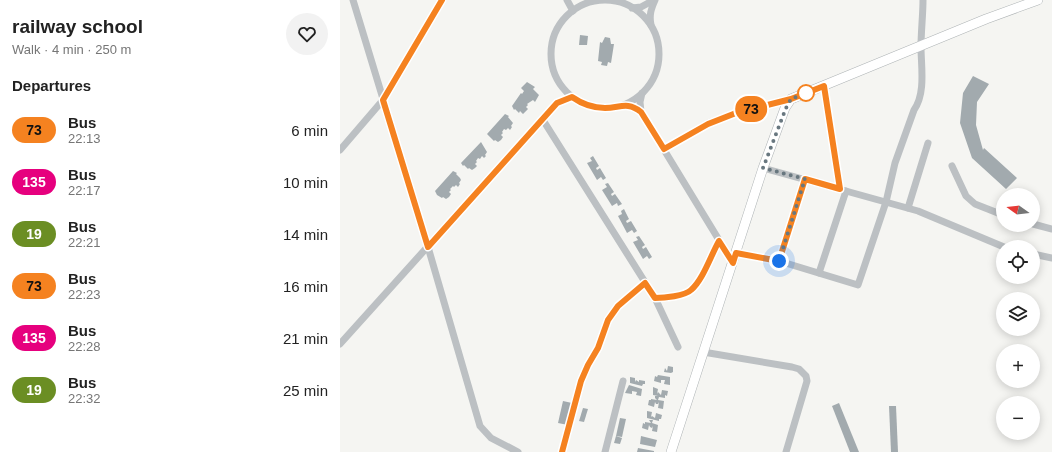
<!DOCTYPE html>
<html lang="en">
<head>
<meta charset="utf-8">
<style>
	:root { --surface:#fff; --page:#f2f2f2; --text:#222; --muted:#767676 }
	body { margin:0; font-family:Arial,sans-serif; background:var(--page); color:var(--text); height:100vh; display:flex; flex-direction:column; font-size:15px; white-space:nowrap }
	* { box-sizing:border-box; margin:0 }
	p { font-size:13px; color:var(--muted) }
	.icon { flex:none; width:22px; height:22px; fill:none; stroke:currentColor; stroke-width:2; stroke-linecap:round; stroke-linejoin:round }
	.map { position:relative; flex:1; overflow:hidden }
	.drawer { display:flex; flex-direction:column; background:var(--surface); width:340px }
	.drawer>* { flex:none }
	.badge { padding:0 8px; border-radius:13px; font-size:14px; line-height:26px }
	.needle { width:26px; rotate:284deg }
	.buttons { position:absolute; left:656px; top:188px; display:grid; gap:8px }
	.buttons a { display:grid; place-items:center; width:44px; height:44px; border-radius:50%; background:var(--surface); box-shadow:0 2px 10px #0003; font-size:20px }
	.you { position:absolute; width:20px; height:20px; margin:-10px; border:3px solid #fff; border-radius:50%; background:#1a73e8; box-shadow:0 0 0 6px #1a73e833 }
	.map>.badge { position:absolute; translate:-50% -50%; box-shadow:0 0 0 2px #fff }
	h2 { padding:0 12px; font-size:15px; line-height:36px }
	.round { display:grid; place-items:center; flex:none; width:42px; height:42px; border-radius:21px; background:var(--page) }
	.headline { display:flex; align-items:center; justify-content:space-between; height:68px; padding:0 12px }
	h1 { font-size:19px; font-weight:700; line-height:30px }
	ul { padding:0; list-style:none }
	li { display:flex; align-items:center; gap:12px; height:52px; padding:0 12px }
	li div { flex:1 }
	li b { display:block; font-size:15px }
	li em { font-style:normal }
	li .badge { min-width:44px; font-weight:700; text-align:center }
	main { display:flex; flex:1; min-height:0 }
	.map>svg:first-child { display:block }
</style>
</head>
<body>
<main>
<section class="drawer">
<div class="headline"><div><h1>railway school</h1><p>Walk · 4 min · 250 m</p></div><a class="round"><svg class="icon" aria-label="heart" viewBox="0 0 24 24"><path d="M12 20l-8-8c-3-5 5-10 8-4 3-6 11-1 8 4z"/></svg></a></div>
<h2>Departures</h2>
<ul>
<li><span class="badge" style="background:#f58220;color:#111">73</span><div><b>Bus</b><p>22:13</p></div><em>6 min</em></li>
<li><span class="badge" style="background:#e6007e;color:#fff">135</span><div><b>Bus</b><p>22:17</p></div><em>10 min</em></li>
<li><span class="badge" style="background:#6b8e23;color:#fff">19</span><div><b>Bus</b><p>22:21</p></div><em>14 min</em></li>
<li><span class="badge" style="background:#f58220;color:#111">73</span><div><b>Bus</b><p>22:23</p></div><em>16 min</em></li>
<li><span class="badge" style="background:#e6007e;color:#fff">135</span><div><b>Bus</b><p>22:28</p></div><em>21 min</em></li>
<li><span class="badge" style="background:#6b8e23;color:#fff">19</span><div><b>Bus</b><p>22:32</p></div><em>25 min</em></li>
</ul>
</section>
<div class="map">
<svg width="712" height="452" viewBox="0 0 712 452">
	<rect width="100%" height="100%" fill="#f5f5f2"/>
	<g fill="#a2aaae">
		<path d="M240,35L248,36L247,45H239Z"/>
		<path d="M265,37L270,38L271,44H274L271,63L268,62L267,66L261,65L262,62L258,61L260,42L262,43Z"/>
		<path d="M633,76L649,84L637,102L636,125L643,150L644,148L677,178L666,189L632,158L620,123L623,93Z"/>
		<path d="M187,82L195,87L193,89L199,95L195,102L193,100L187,104L188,105L186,107L188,109L183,114L180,111L179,113L175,109L174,110L172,106L181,93L182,94L184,91L181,88Z"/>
		<path d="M165,114L169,116L168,117L173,123L171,126L172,127L170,130L168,128L166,130L164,129L162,132L163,133L161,135L163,137L161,140L158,142L155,140L154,141L147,134Z"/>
		<path d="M141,142L147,152L145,155L146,156L144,158L142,156L140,159L138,158L136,161L137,162L135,164L137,166L135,168L132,170L129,168L128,169L124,165L123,166L121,163Z"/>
		<path d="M253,156L259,166L256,168L257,170L260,168L266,178L263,180L261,177L257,180L247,163L252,161L250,158Z"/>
		<path d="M113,171L117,173L116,174L120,178L121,180L119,183L120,184L118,187L116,185L114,187L113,186L110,189L111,190L109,192L111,194L109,197L106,199L103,197L102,198L97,195L95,191Z"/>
		<path d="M268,183L274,192L271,194L272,196L275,194L282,204L278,206L277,203L272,206L262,190L267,187L265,184Z"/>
		<path d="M284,209L289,219L286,221L287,223L291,221L297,231L294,233L292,230L287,233L278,216L282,214L281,211Z"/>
		<path d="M299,236L305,245L302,247L303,249L306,247L312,257L309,259L307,256L303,259L293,242L298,240L296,237Z"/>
		<path d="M328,366L333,367V372L331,373L324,372L325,368L327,371Z"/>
		<path d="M318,375L330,377V385L324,384L325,380H321V383L314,381L315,376L317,377Z"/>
		<path d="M290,377L295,378V382L296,380L299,382V380L305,381V384H303L302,386L290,383Z"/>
		<path d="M289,385L302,389L301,396L296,395L297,392L292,391V394L285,393Z"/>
		<path d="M313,387L318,389L317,394L318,392L321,395L322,390L328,391L327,396L325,395V398L319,397L318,400L324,401L323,409L318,408L319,402L318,404H316L315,402L314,407L308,405L309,400H311V399L317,400L315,398V396H318L313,395Z"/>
		<path d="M223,401L232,403L228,425L218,423Z"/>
		<path d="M499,403L519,452H510L492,406Z"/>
		<path d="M549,406H556L558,452H551Z"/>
		<path d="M243,408L248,409L244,422L239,421Z"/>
		<path d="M307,411L312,412L311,417L312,416L315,418L316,413L322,415L321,419H319V421L307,418Z"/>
		<path d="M280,418L286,419L282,437L276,436Z"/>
		<path d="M309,420H313L312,423L318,425L317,432L312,431L313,426L312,428L310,427L309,425L308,430L302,428L303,423L305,424V422L311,423Z"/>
		<path d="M276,436L282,438L280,444L274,443Z"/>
		<path d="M301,436L317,440L315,447L300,444Z"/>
		<path d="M298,448L314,451V452H297Z"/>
	</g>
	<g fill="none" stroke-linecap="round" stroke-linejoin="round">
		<defs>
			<path id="major" d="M331,452L423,168L445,108L451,99L646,19L698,0"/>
		</defs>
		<use href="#major" stroke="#aeb3b5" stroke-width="10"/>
		<g stroke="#bcc0c3" stroke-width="7">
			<path d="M13,0L88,247L140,426L151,438L178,452"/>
			<path d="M227,0L233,11"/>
			<circle cx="265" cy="54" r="54"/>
			<path d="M292,8L301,7L314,0"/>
			<path d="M311,25C309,15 311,9 315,0"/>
			<path d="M484,86L500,189"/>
			<path d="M302,93L300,102L301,112L393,263"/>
			<path d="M203,120L315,298L338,347"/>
			<path d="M324,149L368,123L396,113L451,99"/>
			<path d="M0,150L43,100L102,0"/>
			<path d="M612,166L626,196L635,204L663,215"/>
			<path d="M423,168L578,211L664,247"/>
			<path d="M568,208L588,143"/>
			<path d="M693,224L712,229"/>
			<path d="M396,253L439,261L518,285L546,202L555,163L574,110C586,93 581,66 581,47C581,31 583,15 583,0"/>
			<path d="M693,254L712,258"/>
			<path d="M439,261L465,179"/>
			<path d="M479,273L506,191"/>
			<path d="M315,298C324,299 345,296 351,290C363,280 371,255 379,241"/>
			<path d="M0,344L217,103L232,97"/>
			<path d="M363,352L452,367L459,369L466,376L467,381L446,452"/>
			<path d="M222,452L241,381L248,365L258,348L268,320L278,306L305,283"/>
			<path d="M265,452L283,381"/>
		</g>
		<use href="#major" stroke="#fff" stroke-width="9"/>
	</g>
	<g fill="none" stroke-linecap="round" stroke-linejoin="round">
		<defs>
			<path id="line" d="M102,0L43,100L88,247L217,103L232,97C242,104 253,108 265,108C280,108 287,101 301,112L324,149L368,124L396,113L451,99L484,86L500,189L465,179L439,261L396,253L393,263L379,241C371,255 363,280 351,290C345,296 324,298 315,298L305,283L278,306L268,320L258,348L248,365L241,381L222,452"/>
		</defs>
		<use href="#line" stroke="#fff" stroke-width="9"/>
		<use href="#line" stroke="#f58220" stroke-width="6"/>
		<path stroke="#68777f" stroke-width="4" stroke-dasharray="0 7.2" d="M439,261L465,179L423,168L446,108L451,99L466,93"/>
	</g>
	<circle fill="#fff" stroke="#f58220" stroke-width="2" cx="466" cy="93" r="8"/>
</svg>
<div class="buttons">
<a><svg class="needle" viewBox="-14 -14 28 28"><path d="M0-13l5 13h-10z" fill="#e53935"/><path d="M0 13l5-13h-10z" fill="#767676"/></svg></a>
<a><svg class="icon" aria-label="locate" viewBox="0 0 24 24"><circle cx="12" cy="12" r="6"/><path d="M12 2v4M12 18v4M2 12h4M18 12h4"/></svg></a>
<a><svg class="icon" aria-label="layers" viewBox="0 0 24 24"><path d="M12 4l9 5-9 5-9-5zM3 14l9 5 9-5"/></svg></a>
<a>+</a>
<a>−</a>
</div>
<div class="you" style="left:439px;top:261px"></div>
<b class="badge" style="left:411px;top:109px;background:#f58220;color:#111">73</b>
</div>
</main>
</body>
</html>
